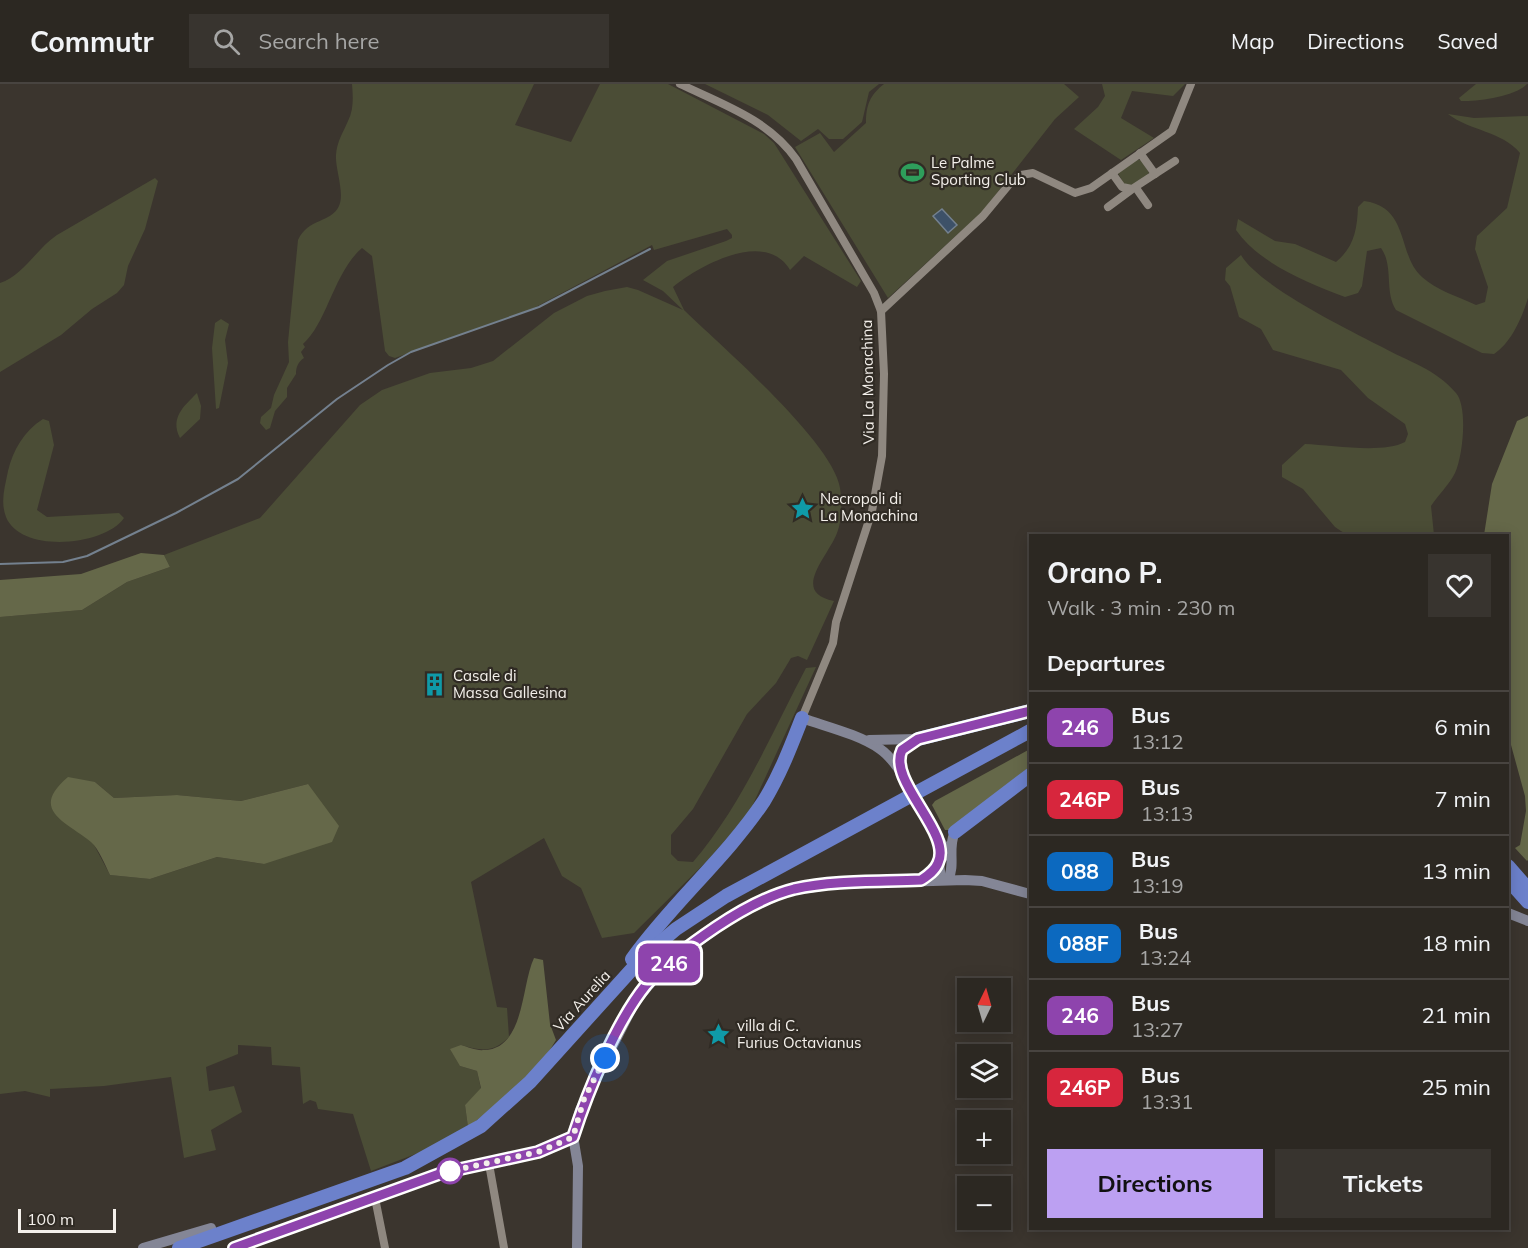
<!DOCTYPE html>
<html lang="en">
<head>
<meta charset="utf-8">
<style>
	:root { --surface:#2c2822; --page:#38342f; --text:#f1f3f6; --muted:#a6a6a5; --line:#484440; --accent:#bca0f2 }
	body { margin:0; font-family:Mulish,sans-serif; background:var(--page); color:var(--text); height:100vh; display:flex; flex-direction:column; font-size:22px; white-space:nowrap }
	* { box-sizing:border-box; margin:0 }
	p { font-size:20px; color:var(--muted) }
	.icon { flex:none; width:33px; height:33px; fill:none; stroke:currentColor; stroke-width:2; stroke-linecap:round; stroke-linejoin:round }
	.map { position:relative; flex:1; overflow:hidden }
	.details { position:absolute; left:1029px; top:450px; width:480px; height:696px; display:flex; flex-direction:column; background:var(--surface); border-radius:0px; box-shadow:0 3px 15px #0003,0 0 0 2px var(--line) }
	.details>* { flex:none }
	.badge { padding:0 12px; border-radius:9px; font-size:21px; line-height:39px }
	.needle { width:39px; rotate:5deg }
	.fabs { position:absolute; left:957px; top:894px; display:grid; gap:12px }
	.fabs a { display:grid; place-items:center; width:54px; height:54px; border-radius:0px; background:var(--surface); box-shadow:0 3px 15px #0003,0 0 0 2px var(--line); font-size:30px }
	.scale { position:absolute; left:18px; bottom:15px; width:98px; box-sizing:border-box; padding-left:6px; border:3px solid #f4f0eb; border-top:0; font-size:16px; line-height:21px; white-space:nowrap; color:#f4f0eb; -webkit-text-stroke:4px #302b24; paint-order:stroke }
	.you { position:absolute; width:30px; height:30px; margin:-15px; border:4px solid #fff; border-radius:50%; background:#1a73e8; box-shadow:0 0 0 9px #1a73e833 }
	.map>.badge { position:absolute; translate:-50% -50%; box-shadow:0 0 0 3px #fff }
	h2 { padding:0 18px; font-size:22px; line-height:54px }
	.round { display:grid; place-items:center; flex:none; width:63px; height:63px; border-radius:0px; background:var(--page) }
	.head { display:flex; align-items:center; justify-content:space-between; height:102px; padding:0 18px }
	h1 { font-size:28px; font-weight:700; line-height:45px }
	.action { display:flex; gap:12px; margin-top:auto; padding:12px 18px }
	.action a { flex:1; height:69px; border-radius:0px; background:var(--accent); color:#111; font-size:24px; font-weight:700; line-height:69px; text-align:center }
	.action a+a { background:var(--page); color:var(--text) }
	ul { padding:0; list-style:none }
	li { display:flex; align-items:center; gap:18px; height:72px; padding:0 18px; border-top:2px solid var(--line) }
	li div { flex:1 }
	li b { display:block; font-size:22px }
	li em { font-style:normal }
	li .badge { min-width:66px; font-weight:700; text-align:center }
	header { display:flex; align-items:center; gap:36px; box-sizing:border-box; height:84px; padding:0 30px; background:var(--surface); border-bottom:2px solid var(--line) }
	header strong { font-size:28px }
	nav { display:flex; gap:33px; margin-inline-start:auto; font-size:21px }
	.search { width:420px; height:54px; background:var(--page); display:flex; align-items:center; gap:15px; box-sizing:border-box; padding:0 21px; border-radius:0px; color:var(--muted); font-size:22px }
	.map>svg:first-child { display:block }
</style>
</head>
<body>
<header>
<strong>Commutr</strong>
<div class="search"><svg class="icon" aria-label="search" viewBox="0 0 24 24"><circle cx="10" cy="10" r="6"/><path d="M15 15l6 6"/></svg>Search here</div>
<nav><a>Map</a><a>Directions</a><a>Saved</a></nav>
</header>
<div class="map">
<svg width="1528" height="1164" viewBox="0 0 1528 1164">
	<rect width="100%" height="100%" fill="#3b352e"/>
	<g fill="#4b4d36" fill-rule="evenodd">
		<path d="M352,0H534L515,41L571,58L600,0H668L764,50L774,59L861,197L857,203L804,172L790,186C766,145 700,181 673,203L684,226C721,262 833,358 840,404C842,417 842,437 837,449C828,473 790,508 834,517L807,576L798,572L791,574L776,599L747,630L693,725L671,751V770L678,777L693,778C742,721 771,650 806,584L816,583L749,729L707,777L634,849L602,854L581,804L562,792L544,754L471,798L497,923L507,924L509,953C493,969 481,967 461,961L460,982L477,987L481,1005L465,1021L468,1043L426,1066L371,1087L353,1030L318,1025L316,1018L310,1016L303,1020L300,983L272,981L271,963L238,961V970L206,983L209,1007L234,1002L242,1028L211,1046L216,1066L184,1074L171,993L104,1002L50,1005V1013L25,1007L0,1010V533L82,526L127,498L170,483L164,471L260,434L360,321L382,306L430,289L471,284L493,277L554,229L587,212L605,207L627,203L638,206L683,226L663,207L643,196L667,177L726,157L732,154V151L727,145L654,166L652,161L532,225L395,274L389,272L385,267L372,172L362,164C334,188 327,239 303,260L305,263L301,268L304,274C298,278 296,283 296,290L287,304V313L275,327L270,344L266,346L260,339L261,333L271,324L274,311L289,278L288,258L298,156C308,134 331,139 339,122C345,109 335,85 336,71C337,57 343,49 348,37C354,25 353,12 352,0ZM95,698L114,714L177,711L241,717L308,700L264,780L217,773L150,795L110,791L93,759Z"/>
		<path d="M705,0H879L869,8L862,38L843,55H829L818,45L801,57L768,31Z"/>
		<path d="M884,0H1064L1079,13L1055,35L982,128L888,214L795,63L820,49L834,68L866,39C866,21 870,11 884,0Z"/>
		<path d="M1102,0H1185L1173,12L1132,7L1121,34L1154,54L1121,76L1074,45L1098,23L1105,12Z"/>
		<path d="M1476,0H1527C1516,12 1477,18 1461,17L1459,14Z"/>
		<path d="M1448,30L1474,34L1528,32V214C1522,234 1511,259 1494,270L1482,269L1396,226C1384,207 1394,182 1381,164L1367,167L1362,202L1358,209L1345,213C1306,198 1260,180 1236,146L1238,135L1275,157L1295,160L1336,178C1354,163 1357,146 1358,123L1364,117C1410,123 1397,171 1422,193C1436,206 1459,213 1476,221L1485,218L1488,203L1475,165L1477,152L1507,124L1520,69C1502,47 1470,47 1448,30Z"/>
		<path d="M1136,76H1142L1149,89L1135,102L1124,100L1118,89Z"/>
		<path d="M155,94L158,97L145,145L128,182L124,201L117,209L92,225L61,251L0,288V199C23,192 37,164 57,151Z"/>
		<path d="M1241,171C1259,202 1347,245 1382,263C1407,277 1436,285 1456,309C1468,323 1463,372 1455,389C1449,401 1438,411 1431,422L1434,451L1360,452L1344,449L1335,443L1303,405L1282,393V381L1305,360C1331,361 1383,370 1405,358L1408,350L1405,340L1368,314L1341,286L1273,266L1261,245L1239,233L1230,202L1225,196L1226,184Z"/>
		<path d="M221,235L229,240L225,256L228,279L219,324L216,325L212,264L215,239Z"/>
		<path d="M197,309L201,322L200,335L180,354C170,334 183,323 197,309Z"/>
		<path d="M43,335L49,337L54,361L37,426L47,433L119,429L124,434C105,462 21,470 6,433C0,417 5,403 8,387C13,366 24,347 43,335Z"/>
	</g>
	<g fill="#656849">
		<path d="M1528,332V776L1527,777L1515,764L1520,761L1526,727L1525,712L1508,650V452L1484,451L1492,400L1517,337Z"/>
		<path d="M141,469L164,471L170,483L127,498L82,526L0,533V496L81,490Z"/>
		<path d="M1030,665V686L949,746H945L932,721L935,717Z"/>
		<path d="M68,693L95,698L114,714L177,711L241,717L308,700L339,742L332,758L264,780L217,773L150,795L110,791C105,781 99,765 91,758C65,737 29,726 68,693Z"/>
		<path d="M534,874L543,876L550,940L556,956C535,992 502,1018 468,1043L465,1021L481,1004L477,987L460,982L450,965L461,961C468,963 477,967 484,966C525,965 521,901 534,874Z"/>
	</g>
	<path fill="#3d5168" stroke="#74818f" stroke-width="1.5" d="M942,125L957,141L948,149L933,132Z"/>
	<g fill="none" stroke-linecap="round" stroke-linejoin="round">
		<path stroke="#74818f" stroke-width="2" d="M0,480L63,478L87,472L176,429L238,395L337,315L388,281L411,268L539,223L650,165"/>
		<g stroke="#8f8880" stroke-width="8">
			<path d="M680,0C722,20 769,36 796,75L874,209L881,227L884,290L882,372L872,427L836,538L833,559L802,634"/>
			<path d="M1140,69L1155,90"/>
			<path d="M1112,89L1122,103L1132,105L1175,77"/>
			<path d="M1136,104L1148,121"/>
			<path d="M1108,123L1131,106"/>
			<path d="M881,227L983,132L1012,97L1021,91L1033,89L1075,109L1091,104L1172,47L1191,0"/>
			<path d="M489,1080L504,1164"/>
			<path d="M375,1114L385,1164"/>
		</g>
		<g stroke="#848696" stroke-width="10">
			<path d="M802,634C827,643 858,650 880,665C904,681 932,746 950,773"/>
			<path d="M869,656L918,655"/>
			<path d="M899,686L901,668L914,657"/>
			<path d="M937,757C941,771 937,782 942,796"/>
			<path d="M948,796C956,780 947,764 955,748"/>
			<path d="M1508,829L1528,837"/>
			<path d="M143,1164L211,1144"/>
			<path d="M234,1164L442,1089L538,1068L573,1052"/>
			<path d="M577,1164L578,1082L573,1052L580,1026L635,918L663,884L737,829L788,807L834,800L965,796L982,797L1030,810"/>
		</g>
		<g stroke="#6c81cb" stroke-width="14">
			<path d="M918,655L1030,627"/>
			<path d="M955,748L1030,691"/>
			<path d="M1508,782L1528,805"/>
			<path d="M1511,799L1528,818"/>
			<path d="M632,875C672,819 726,774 764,717C780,691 791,662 802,634"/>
			<path d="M179,1164L405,1084L481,1042L530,998L643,873L676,845L726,812L1030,647"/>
		</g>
	</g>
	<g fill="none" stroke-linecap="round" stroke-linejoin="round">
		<defs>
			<path id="line" d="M234,1164L442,1089L538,1068L573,1053C588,1007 616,938 646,901C666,878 691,860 716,843C740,827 766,812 794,805C835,796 879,798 921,796C927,792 935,787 938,779C953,749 887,697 902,666L918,655L1030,627"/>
		</defs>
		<use href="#line" stroke="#fff" stroke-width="14"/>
		<use href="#line" stroke="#8e44ad" stroke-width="9"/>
		<path stroke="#f4f0eb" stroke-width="6" stroke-dasharray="0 10.8" d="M450,1087L442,1089L538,1068L573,1053L584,1015L605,974"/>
	</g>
	<defs>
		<symbol id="stadium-bare" viewBox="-9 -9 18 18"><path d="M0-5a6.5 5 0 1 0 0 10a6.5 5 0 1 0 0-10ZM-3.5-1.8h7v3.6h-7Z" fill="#2e9e5b" stroke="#302b24" stroke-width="2.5" paint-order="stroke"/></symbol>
		<symbol id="sight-bare" viewBox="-9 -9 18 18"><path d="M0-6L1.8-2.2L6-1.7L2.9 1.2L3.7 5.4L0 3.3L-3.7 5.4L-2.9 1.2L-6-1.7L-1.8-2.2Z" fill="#0f9aa8" stroke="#302b24" stroke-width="2.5" paint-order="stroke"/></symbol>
		<symbol id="building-bare" viewBox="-9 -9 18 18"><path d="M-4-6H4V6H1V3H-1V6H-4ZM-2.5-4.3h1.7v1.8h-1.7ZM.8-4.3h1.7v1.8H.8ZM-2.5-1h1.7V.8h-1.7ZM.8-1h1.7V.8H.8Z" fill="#0f9aa8" stroke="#302b24" stroke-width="2.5" paint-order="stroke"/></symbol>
	</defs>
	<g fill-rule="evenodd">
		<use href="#stadium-bare" x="896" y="72" width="33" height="33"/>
		<use href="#sight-bare" x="786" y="408" width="33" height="33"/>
		<use href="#building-bare" x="418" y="584" width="33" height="33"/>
		<use href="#sight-bare" x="702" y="934" width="33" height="33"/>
	</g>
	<circle fill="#fff" stroke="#8e44ad" stroke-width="3" cx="450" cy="1087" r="12"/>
	<g text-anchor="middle" stroke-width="4.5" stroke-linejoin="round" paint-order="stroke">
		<g font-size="15" fill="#f4f0eb" stroke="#302b24" text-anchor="start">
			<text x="931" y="84">Le Palme<tspan x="931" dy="17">Sporting Club</tspan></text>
			<text x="820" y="420">Necropoli di<tspan x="820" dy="17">La Monachina</tspan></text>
			<text x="453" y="597">Casale di<tspan x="453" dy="17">Massa Gallesina</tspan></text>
			<text x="737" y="947">villa di C.<tspan x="737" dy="17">Furius Octavianus</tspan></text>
		</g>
		<g font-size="15" fill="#f4f0eb" stroke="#302b24">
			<text transform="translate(868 298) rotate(-91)" y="5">Via La Monachina</text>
			<text transform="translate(582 917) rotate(-48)" y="5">Via Aurelia</text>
		</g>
	</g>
</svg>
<div class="fabs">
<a><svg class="needle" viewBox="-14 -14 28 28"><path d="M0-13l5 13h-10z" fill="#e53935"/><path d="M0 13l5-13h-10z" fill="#a6a6a5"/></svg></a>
<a><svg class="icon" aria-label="layers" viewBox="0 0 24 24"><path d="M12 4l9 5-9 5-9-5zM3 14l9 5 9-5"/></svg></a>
<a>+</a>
<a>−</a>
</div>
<div class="scale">100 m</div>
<div class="you" style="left:605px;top:974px"></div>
<b class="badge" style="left:669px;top:879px;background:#8e44ad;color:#fff">246</b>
<section class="details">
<div class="head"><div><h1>Orano P.</h1><p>Walk · 3 min · 230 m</p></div><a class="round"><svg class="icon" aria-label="heart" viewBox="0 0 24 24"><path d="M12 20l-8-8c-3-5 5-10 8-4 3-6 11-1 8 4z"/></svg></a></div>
<h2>Departures</h2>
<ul>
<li><span class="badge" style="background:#8e44ad;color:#fff">246</span><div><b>Bus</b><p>13:12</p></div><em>6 min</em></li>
<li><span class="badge" style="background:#d7263d;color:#fff">246P</span><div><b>Bus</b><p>13:13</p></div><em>7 min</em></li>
<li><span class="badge" style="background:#0c69bf;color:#fff">088</span><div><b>Bus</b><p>13:19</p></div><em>13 min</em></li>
<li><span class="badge" style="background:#0c69bf;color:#fff">088F</span><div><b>Bus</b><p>13:24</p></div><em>18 min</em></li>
<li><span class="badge" style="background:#8e44ad;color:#fff">246</span><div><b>Bus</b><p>13:27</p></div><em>21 min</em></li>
<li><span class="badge" style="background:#d7263d;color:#fff">246P</span><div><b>Bus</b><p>13:31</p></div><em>25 min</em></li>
</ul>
<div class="action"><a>Directions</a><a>Tickets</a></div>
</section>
</div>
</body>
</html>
